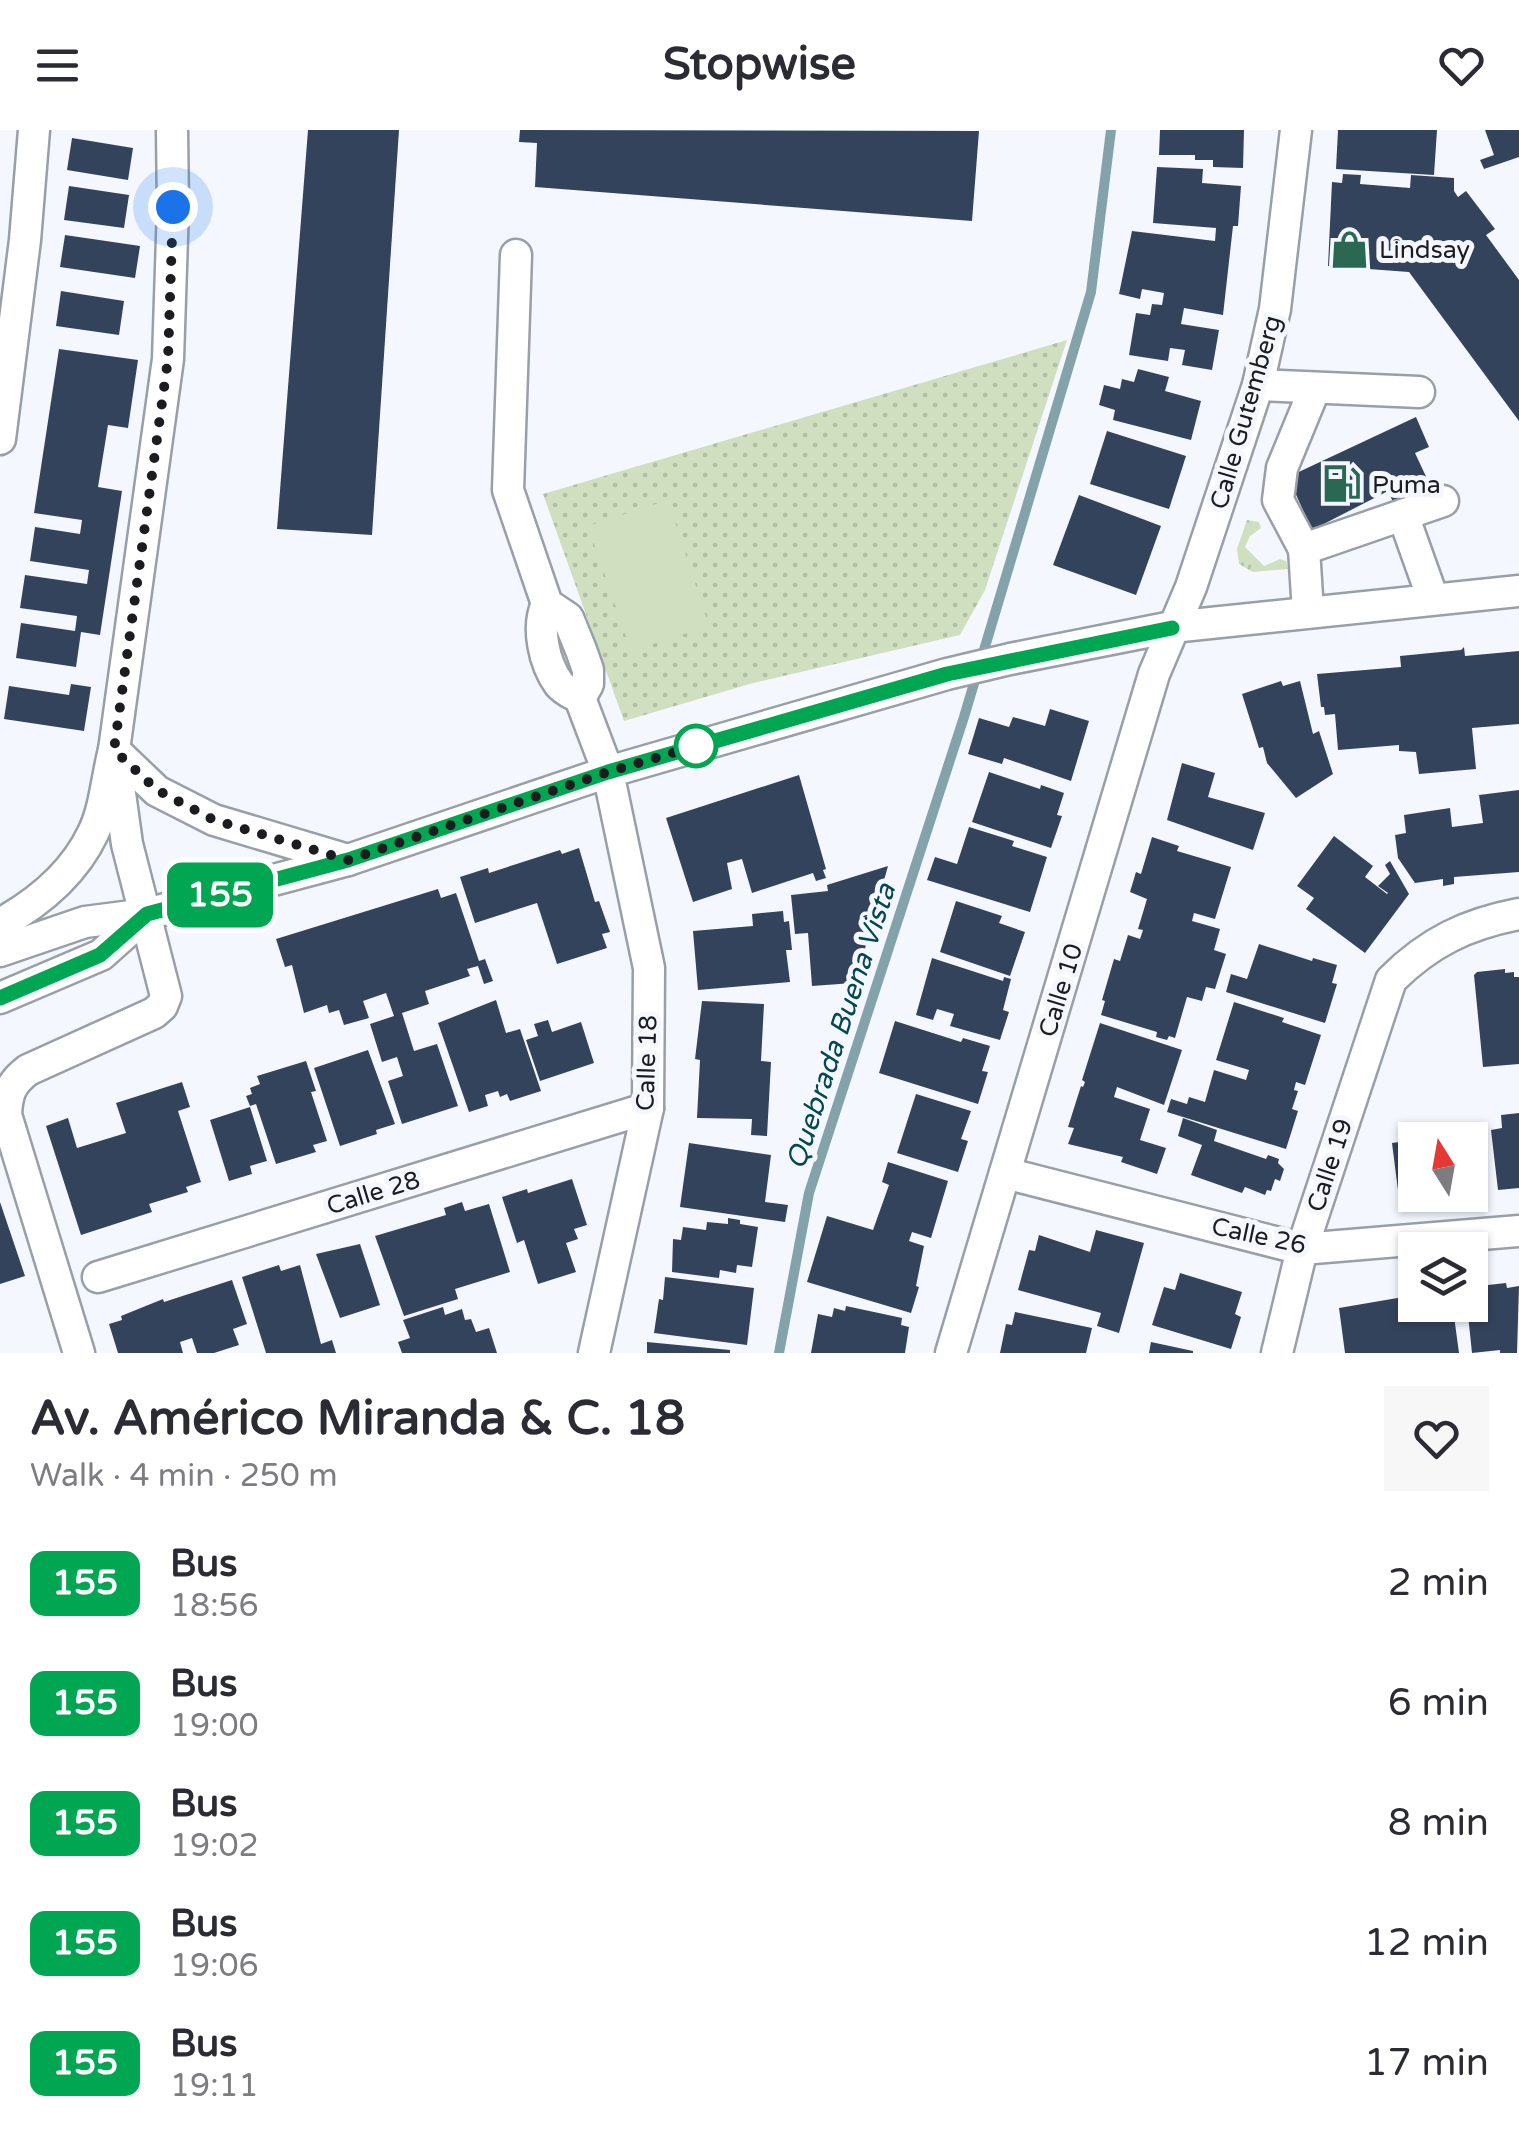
<!DOCTYPE html>
<html lang="en">
<head>
<meta charset="utf-8">
<style>
	:root { --surface:#fff; --page:#f7f7f7; --text:#2b2b33; --muted:#7c7c81 }
	body { margin:0; font-family:"Varela Round",sans-serif; background:var(--page); color:var(--text); height:100vh; display:flex; flex-direction:column; font-size:38px; white-space:nowrap }
	* { box-sizing:border-box; margin:0 }
	p { font-size:32px; color:var(--muted) }
	.icon { flex:none; width:55px; height:55px; fill:none; stroke:currentColor; stroke-width:2; stroke-linecap:round; stroke-linejoin:round }
	.map { position:relative; height:1223px; overflow:hidden }
	.sheet { display:flex; flex-direction:column; background:var(--surface); flex:1 }
	.sheet>* { flex:none }
	.badge { padding:0 20px; border-radius:15px; font-size:35px; line-height:65px }
	.needle { width:65px; rotate:349deg }
	.tools { position:absolute; left:1398px; top:992px; display:grid; gap:20px }
	.tools a { display:grid; place-items:center; width:90px; height:90px; border-radius:0px; background:var(--surface); box-shadow:0 2px 8px #0004; font-size:50px }
	.you { position:absolute; width:50px; height:50px; margin:-25px; border:8px solid #fff; border-radius:50%; background:#1a73e8; box-shadow:0 0 0 15px #1a73e833 }
	.map>.badge { position:absolute; translate:-50% -50%; box-shadow:0 0 0 5px #fff }
	.round { display:grid; place-items:center; flex:none; width:105px; height:105px; border-radius:0px; background:var(--page) }
	.head { display:flex; align-items:center; justify-content:space-between; height:170px; padding:0 30px }
	h1 { font-size:48px; font-weight:700; line-height:75px }
	ul { padding:0; list-style:none }
	li { display:flex; align-items:center; gap:30px; height:120px; padding:0 30px }
	li div { flex:1 }
	li b { display:block; font-size:38px }
	li em { font-style:normal }
	li .badge { min-width:110px; font-weight:700; text-align:center }
	header { display:flex; justify-content:space-between; align-items:center; height:130px; padding:0 30px; background:var(--surface); font-size:45px; font-weight:700 }
	.map>svg:first-child { display:block }
</style>
</head>
<body>
<header><svg class="icon" aria-label="menu" viewBox="0 0 24 24"><path d="M4 6h16M4 12h16M4 18h16"/></svg>Stopwise<svg class="icon" aria-label="heart" viewBox="0 0 24 24"><path d="M12 20l-8-8c-3-5 5-10 8-4 3-6 11-1 8 4z"/></svg></header>
<div class="map">
<svg width="1519" height="1223" viewBox="0 0 1519 1223">
	<defs>
		<pattern id="grass-tufts" width="24" height="20" patternUnits="userSpaceOnUse" patternTransform="scale(2.5)"><rect width="24" height="20" fill="#cfdfc0"/><path d="M3 7l-1-3M5 7V3M7 7l1-3M15 17l-1-3M17 17v-4M19 17l1-3" fill="none" stroke="#b1bfa5"/></pattern>
		<pattern id="park-dots" width="8" height="8" patternUnits="userSpaceOnUse" patternTransform="scale(2.5)"><rect width="8" height="8" fill="#cfdfc0"/><path d="M2 2h.1M6 6h.1" fill="none" stroke="#b1bfa5" stroke-width="1.8" stroke-linecap="round"/></pattern>
	</defs>
	<rect width="100%" height="100%" fill="#f4f8fe"/>
	<path fill="url(#grass-tufts)" d="M1247,390L1259,392L1261,398L1250,406L1245,417L1264,436L1280,429L1286,431L1288,439L1253,442L1239,434L1237,419Z"/>
	<path fill="url(#park-dots)" d="M1067,210L985,460L960,505L753,553L624,591L543,364Z"/>
	<path fill="#cfdfc0" d="M668,370L709,496L631,521L588,396Z"/>
	<g fill="none" stroke-linecap="round" stroke-linejoin="round">
		<path stroke="#83a2aa" stroke-width="10" d="M779,1223L809,1063L964,587L1091,162L1111,0"/>
	</g>
	<g fill="#34435c">
		<path d="M308,0H399L372,405L277,399Z"/>
		<path d="M520,0L979,1L972,91L535,57L537,13L519,12Z"/>
		<path d="M1160,0H1244L1243,38L1213,37V30H1195V25H1159Z"/>
		<path d="M1338,0H1437L1434,45L1336,39Z"/>
		<path d="M1485,0H1519V27L1484,39L1480,30L1494,25Z"/>
		<path d="M72,8L133,18L128,50L67,40Z"/>
		<path d="M1157,37L1203,39L1202,53L1241,56L1238,96H1233L1223,185L1184,178L1181,194L1219,200L1212,240L1182,235L1185,220L1170,218L1168,231L1129,225L1136,183L1150,185L1152,174L1162,175L1164,163L1142,159L1140,169L1119,164L1132,101L1215,111L1216,98L1153,93Z"/>
		<path d="M1343,44L1361,45L1360,54L1410,58L1411,45L1454,48V61L1458,67L1466,61L1495,99L1486,105L1519,150V291L1409,142L1328,136L1332,52L1342,53Z"/>
		<path d="M69,56L129,65L124,98L64,90Z"/>
		<path d="M65,105L140,116L135,148L60,137Z"/>
		<path d="M61,161L124,171L119,205L56,196Z"/>
		<path d="M59,219L138,230L128,298L108,295L98,357L122,361L100,505L81,502L76,537L16,528L21,493L75,501L77,486L20,478L25,445L87,454L89,440L30,431L35,397L80,404L82,390L34,383Z"/>
		<path d="M1138,239L1169,247L1165,261L1201,271L1191,310L1113,290L1115,280L1099,275L1104,255L1120,259L1122,249L1134,252Z"/>
		<path d="M1416,287L1429,317L1415,323L1430,355L1393,372L1388,361L1312,400L1288,347Z"/>
		<path d="M1107,301L1186,326L1169,379L1090,354Z"/>
		<path d="M1079,365L1161,396L1136,465L1053,435Z"/>
		<path d="M1464,517L1465,526L1519,521V594L1472,598L1476,639L1419,644L1416,622L1399,621V615L1338,620L1335,584L1325,585L1324,577H1321L1317,544L1401,537L1400,526L1461,520Z"/>
		<path d="M1281,551L1283,556L1300,551L1313,604L1319,601L1333,644L1296,668L1267,633L1263,617L1259,618L1242,564Z"/>
		<path d="M71,554L91,557L84,601L4,589L9,556L69,565Z"/>
		<path d="M1050,579L1089,591L1071,651L1004,628L1002,634L968,624L979,588L1009,597L1013,587L1045,596Z"/>
		<path d="M1182,633L1215,643L1208,667L1265,683L1253,720L1167,690Z"/>
		<path d="M989,642L1040,659L1041,655L1064,663L1057,685L1062,686L1051,718L972,692Z"/>
		<path d="M799,645L826,739L823,740L826,748L816,751L813,743L752,763L742,729L727,733L732,759L693,772L666,688Z"/>
		<path d="M1519,660V742L1454,747V754L1443,756V749L1415,753L1398,728L1395,705L1406,703L1404,685L1450,678L1452,697L1483,693L1479,665Z"/>
		<path d="M969,697L1014,711L1012,716L1047,727L1030,782L927,750L935,727L957,734Z"/>
		<path d="M1334,706L1373,736L1365,747L1387,764L1388,763L1378,756L1390,744L1385,735L1390,731L1409,764L1365,823L1306,779L1314,768L1297,756Z"/>
		<path d="M1152,707L1179,716L1177,721L1231,737L1215,789L1194,783L1192,791L1220,799L1214,820L1226,824L1215,859L1206,857L1202,871L1187,867L1175,908L1169,906L1167,910L1156,907L1157,902L1101,885L1105,871L1102,870L1114,829L1120,831L1128,805L1140,809L1143,800L1138,799L1147,769L1130,762L1136,742L1141,744Z"/>
		<path d="M579,718L595,772L599,771L610,802L602,804L607,818L557,834L537,773L475,793L460,747L488,738L489,743L560,720L562,724Z"/>
		<path d="M888,736L861,833L853,835V853L812,856L808,803L795,804L791,765L828,761L827,755Z"/>
		<path d="M438,759L441,768L456,763L479,831L485,829L493,851L484,854L478,836L467,839L470,846L425,861L429,874L402,883L414,921L437,914L458,976L402,994L388,951L403,946L397,927L382,932L370,894L394,886L386,863L363,871L369,888L344,895L339,880L329,883L327,875L304,883L292,835L285,837L276,809Z"/>
		<path d="M956,771L1002,786L999,793L1025,802L1010,846L940,822Z"/>
		<path d="M783,781L784,792L789,791L792,820H786L790,852L698,860L693,801L753,796L752,784Z"/>
		<path d="M1259,814L1312,831L1313,828L1337,835L1332,853L1337,854L1325,893L1226,862L1231,844L1247,849Z"/>
		<path d="M932,828L1003,851L1004,847L1011,849L1003,880L1009,882L1000,910L950,896L954,884L937,879L933,890L916,885Z"/>
		<path d="M1505,839V843L1514,842V847H1519V934L1483,937L1474,845L1477,842Z"/>
		<path d="M496,870L506,903L520,899L541,961L510,971L507,964L500,967L498,961L485,965L488,976L469,982L438,893Z"/>
		<path d="M702,871L764,874L761,931L771,932L767,1006L751,1005L752,989L697,988L700,930L695,929Z"/>
		<path d="M1234,872L1284,888L1282,892L1321,905L1305,955L1296,952L1294,960L1298,961L1292,979L1298,981L1286,1019L1167,982L1171,969L1187,974L1189,967L1205,972L1214,940L1246,950L1249,940L1216,930Z"/>
		<path d="M548,890L552,902L581,892L594,933L540,951L526,910L538,906L534,894Z"/>
		<path d="M895,891L961,912L963,908L990,916L982,941L988,942L978,974L879,943Z"/>
		<path d="M1100,893L1182,920L1164,975L1117,957L1114,967L1150,979L1140,1010L1166,1018L1157,1044L1121,1032L1123,1027L1068,1014L1074,998L1068,997L1081,956L1083,957L1085,952L1082,950Z"/>
		<path d="M368,920L395,994L376,1000L377,1004L340,1016L314,938Z"/>
		<path d="M306,931L316,961L311,962L327,1011L313,1015L316,1022L276,1034L256,974L250,976L246,966L252,964L250,958L260,954L257,946Z"/>
		<path d="M182,952L190,977L178,981L201,1052L186,1057L188,1062L149,1074L152,1082L81,1105L46,996L68,988L77,1018L126,1003L116,973Z"/>
		<path d="M916,964L971,981L961,1009L968,1011L958,1042L897,1023Z"/>
		<path d="M250,977L267,1031L250,1036L252,1044L229,1051L210,990Z"/>
		<path d="M1519,983V1058L1498,1060L1491,1000L1502,998L1501,985Z"/>
		<path d="M1183,988L1217,1000L1214,1011L1266,1029L1268,1025L1279,1029L1278,1033L1284,1039L1280,1051L1275,1049L1271,1061L1267,1060L1265,1065L1245,1057L1242,1063L1191,1045L1202,1015L1178,1006Z"/>
		<path d="M1455,996L1456,1010H1417L1416,1002Z"/>
		<path d="M1415,1010V1058L1398,1060L1392,1013Z"/>
		<path d="M689,1013L771,1025L765,1072L788,1075L785,1092L680,1077Z"/>
		<path d="M888,1032L948,1051L931,1108L912,1102L909,1111L924,1116L916,1156L919,1157L911,1183L807,1152L827,1086L873,1100L889,1055L882,1052Z"/>
		<path d="M572,1049L587,1095L574,1099L578,1109L566,1113L576,1142L538,1154L524,1110L517,1113L502,1067L527,1059L528,1063Z"/>
		<path d="M0,1072L25,1146L0,1154Z"/>
		<path d="M462,1072L465,1081L489,1074L510,1142L455,1159L458,1169L404,1186L375,1106L446,1085L444,1078Z"/>
		<path d="M728,1088L740,1090V1094L758,1097L752,1137L737,1135L736,1143L720,1140L719,1148L672,1142L673,1109L681,1110L683,1097L706,1100L707,1092L728,1094Z"/>
		<path d="M1096,1100L1144,1113L1119,1203L1097,1196L1101,1183L1018,1160L1029,1120L1035,1121L1039,1105L1090,1122Z"/>
		<path d="M360,1114L380,1175L340,1188L316,1124Z"/>
		<path d="M279,1135L281,1141L300,1135L321,1214L332,1210L336,1223H266L242,1147Z"/>
		<path d="M1180,1143L1242,1162L1235,1184L1241,1187L1231,1219L1152,1195L1164,1157L1175,1160Z"/>
		<path d="M665,1147L754,1158L747,1215L654,1203L659,1169L663,1170Z"/>
		<path d="M232,1150L247,1194L233,1199L239,1215L214,1223H197L192,1208L180,1212L183,1223H118L109,1194L122,1190L121,1186L163,1169L164,1172Z"/>
		<path d="M1506,1153L1507,1158L1519,1156L1517,1223H1500V1220L1472,1223L1467,1175H1470V1157Z"/>
		<path d="M1415,1165V1175H1442L1443,1187L1454,1186L1459,1223H1345L1339,1178Z"/>
		<path d="M846,1176L902,1188L901,1195L909,1197L905,1223H811L818,1184L832,1187L834,1178L845,1181Z"/>
		<path d="M443,1177L445,1185L462,1179L465,1190L471,1189L476,1202L489,1198L497,1223H402L398,1212L410,1208L403,1190Z"/>
		<path d="M1015,1182L1092,1198L1086,1223H1000L1006,1194L1012,1195Z"/>
		<path d="M647,1212L730,1220V1223H647Z"/>
		<path d="M1151,1212L1193,1221V1223H1149Z"/>
	</g>
	<g fill="none" stroke-linecap="round" stroke-linejoin="round">
		<defs>
			<g id="minor">
				<path d="M516,125L508,360L547,474L568,488L581,520L588,540V554L580,568"/>
				<path d="M1258,255L1419,262"/>
				<path d="M1315,258L1282,338L1278,370L1304,419L1443,371"/>
				<path d="M0,309L25,110L34,0"/>
				<path d="M1403,385L1433,469"/>
				<path d="M1304,419L1308,482"/>
				<path d="M547,474C536,497 544,533 559,554C565,561 573,564 580,568L608,642L649,838L648,978L594,1223"/>
				<path d="M0,794C38,773 74,743 93,703C105,679 107,646 114,620L157,661L214,690L348,730"/>
				<path d="M0,821L85,792L147,784L348,730L608,642L947,544L1010,529L1172,497L1519,461"/>
				<path d="M0,868L101,825L147,784"/>
				<path d="M1005,1043L1302,1119L1519,1101"/>
				<path d="M98,1147L648,978"/>
				<path d="M79,1223L6,985C7,963 11,953 28,940L154,883L162,876L166,866L127,714L114,620L168,229L173,77L172,0"/>
				<path d="M951,1223L1154,544L1191,457L1258,255L1275,179L1296,0"/>
				<path d="M1277,1223L1302,1119L1391,850C1429,812 1467,794 1519,784"/>
			</g>
		</defs>
		<use href="#minor" stroke="#999fa8" stroke-width="35"/>
		<use href="#minor" stroke="#fff" stroke-width="30"/>
	</g>
	<g fill="none" stroke-linecap="round" stroke-linejoin="round">
		<defs>
			<path id="line" d="M0,868L100,825L147,784L348,730L608,642L947,544L1172,498"/>
		</defs>
		<use href="#line" stroke="#fff" stroke-width="22"/>
		<use href="#line" stroke="#00a651" stroke-width="15"/>
		<path stroke="#1a1c20" stroke-width="10" stroke-dasharray="0 18" d="M173,77L168,229L114,620L157,660L214,690L348,730L608,642L696,616"/>
	</g>
	<defs>
		<symbol id="shop-bare" viewBox="-9 -9 18 18"><path d="M-5-2.5h2.3a2.7 3.5 0 0 1 5.4 0H5L5.5 6h-11ZM-1.5-2.5h3a1.5 2.3 0 0 0-3 0Z" fill="#2b6854" stroke="#f4f8fe" stroke-width="2.5" paint-order="stroke"/></symbol>
		<symbol id="fuel-bare" viewBox="-9 -9 18 18"><path d="M-5.5-6h7V0h2V4h1.3V-2.5L3-4.5l.8-.8L6-3V5H2.5V1h-1V6h-7ZM-4.2-4.7v3.2H.2V-4.7Z" fill="#2b6854" stroke="#f4f8fe" stroke-width="2.5" paint-order="stroke"/></symbol>
	</defs>
	<g fill-rule="evenodd">
		<use href="#shop-bare" x="1322" y="92" width="55" height="55"/>
		<use href="#fuel-bare" x="1314" y="326" width="55" height="55"/>
	</g>
	<circle fill="#fff" stroke="#00a651" stroke-width="5" cx="696" cy="616" r="20"/>
	<g text-anchor="middle" stroke-width="10" stroke-linejoin="round" paint-order="stroke">
		<g font-size="25" fill="#1a1c20" stroke="#f4f8fe" text-anchor="start">
			<text x="1379" y="128">Lindsay</text>
			<text x="1372" y="363">Puma</text>
		</g>
		<g font-size="25" fill="#1a1c20" stroke="#f4f8fe">
			<text transform="translate(1245 282) rotate(-74)" y="9">Calle Gutemberg</text>
			<text transform="translate(1060 860) rotate(-73)" y="9">Calle 10</text>
			<text transform="translate(646 933) rotate(-88)" y="9">Calle 18</text>
			<text transform="translate(1329 1035) rotate(-72)" y="9">Calle 19</text>
			<text transform="translate(373 1062) rotate(-17)" y="9">Calle 28</text>
			<text transform="translate(1259 1105) rotate(12)" y="9">Calle 26</text>
		</g>
		<g font-size="28" font-style="italic" fill="#044651" stroke="#f4f8fe">
			<text transform="translate(840 896) rotate(-72)" y="10">Quebrada Buena Vista</text>
		</g>
	</g>
</svg>
<div class="tools">
<a><svg class="needle" viewBox="-14 -14 28 28"><path d="M0-13l5 13h-10z" fill="#e53935"/><path d="M0 13l5-13h-10z" fill="#7c7c81"/></svg></a>
<a><svg class="icon" aria-label="layers" viewBox="0 0 24 24"><path d="M12 4l9 5-9 5-9-5zM3 14l9 5 9-5"/></svg></a>
</div>
<div class="you" style="left:173px;top:77px"></div>
<b class="badge" style="left:220px;top:765px;background:#00a651;color:#fff">155</b>
</div>
<section class="sheet">
<div class="head"><div><h1>Av. Américo Miranda &amp; C. 18</h1><p>Walk · 4 min · 250 m</p></div><a class="round"><svg class="icon" aria-label="heart" viewBox="0 0 24 24"><path d="M12 20l-8-8c-3-5 5-10 8-4 3-6 11-1 8 4z"/></svg></a></div>
<ul>
<li><span class="badge" style="background:#00a651;color:#fff">155</span><div><b>Bus</b><p>18:56</p></div><em>2 min</em></li>
<li><span class="badge" style="background:#00a651;color:#fff">155</span><div><b>Bus</b><p>19:00</p></div><em>6 min</em></li>
<li><span class="badge" style="background:#00a651;color:#fff">155</span><div><b>Bus</b><p>19:02</p></div><em>8 min</em></li>
<li><span class="badge" style="background:#00a651;color:#fff">155</span><div><b>Bus</b><p>19:06</p></div><em>12 min</em></li>
<li><span class="badge" style="background:#00a651;color:#fff">155</span><div><b>Bus</b><p>19:11</p></div><em>17 min</em></li>
</ul>
</section>
</body>
</html>
